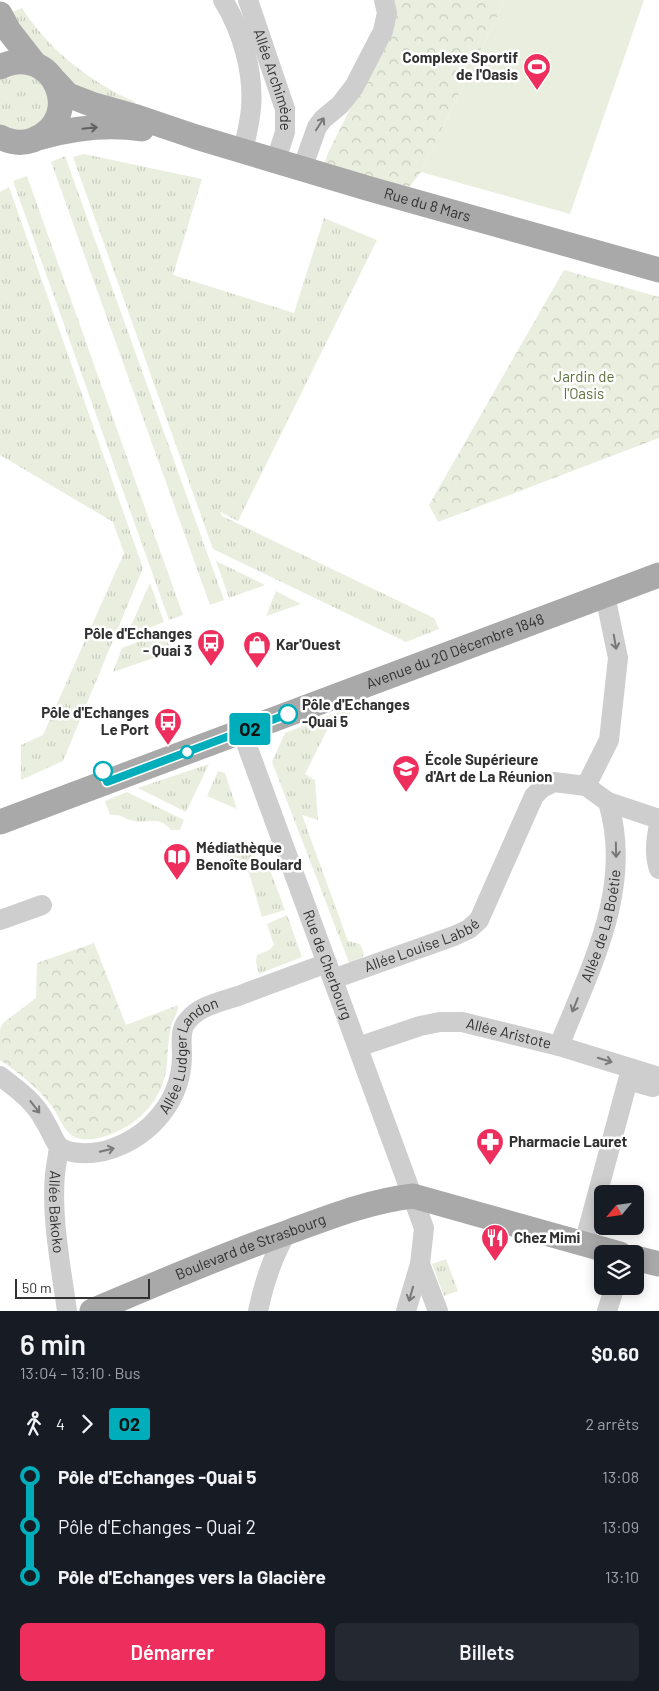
<!DOCTYPE html>
<html lang="fr">
<head>
<meta charset="utf-8">
<style>
	:root { --surface:#171b24; --page:#242831; --text:#f1f3f6; --muted:#9ea1a6; --accent:#ee2e5c }
	body { margin:0; font-family:Barlow,sans-serif; background:var(--page); color:var(--text); height:100vh; display:flex; flex-direction:column; font-size:19px; white-space:nowrap }
	* { box-sizing:border-box; margin:0 }
	p { font-size:16px; color:var(--muted) }
	.icon { flex:none; width:28px; height:28px; fill:none; stroke:currentColor; stroke-width:2; stroke-linecap:round; stroke-linejoin:round }
	.map { position:relative; height:1311px; overflow:hidden }
	.side { display:flex; flex-direction:column; background:var(--surface); flex:1 }
	.side>* { flex:none }
	.badge { padding:0 10px; border-radius:4px; font-size:18px; line-height:32px }
	.needle { width:32px; rotate:241deg }
	.tools { position:absolute; left:594px; top:1185px; display:grid; gap:10px }
	.tools a { display:grid; place-items:center; width:50px; height:50px; border-radius:8px; background:var(--surface); box-shadow:0 2px 12px #0003; font-size:25px }
	.scale { position:absolute; left:15px; bottom:12px; width:135px; box-sizing:border-box; padding-left:5px; border:2px solid #313131; border-top:0; font-size:14px; line-height:18px; white-space:nowrap; color:#313131; -webkit-text-stroke:4px #fff; paint-order:stroke }
	.map>.badge { position:absolute; translate:-50% -50%; box-shadow:0 0 0 2px #fff }
	.legs { display:flex; align-items:center; gap:8px; height:55px; padding:0 20px; font-size:16px }
	.legs p { margin-inline-start:auto }
	.headline { display:flex; align-items:center; justify-content:space-between; height:85px; padding:0 20px }
	h1 { font-size:28px; font-weight:600; line-height:38px }
	.action { display:flex; gap:10px; margin-top:auto; padding:10px 20px }
	.action a { flex:1; height:58px; border-radius:8px; background:var(--accent); color:#fff; font-size:20px; font-weight:600; line-height:58px; text-align:center }
	.action a+a { background:var(--page); color:var(--text) }
	ul { padding:0 20px; list-style:none }
	li { display:flex; align-items:center; gap:18px; height:50px; font-size:19px }
	li i { display:grid; place-items:center; width:8px; height:100%; margin:0 6px; background:currentColor }
	li i::after { content:''; width:12px; height:12px; margin:-6px; border:4px solid; border-radius:50%; background:var(--surface) }
	li p { margin-inline-start:auto }
	li:first-child i { background:linear-gradient(#0000 50%,currentColor 0) }
	li:last-child i { background:linear-gradient(currentColor 50%,#0000 0) }
	.map>svg:first-child { display:block }
</style>
</head>
<body>
<div class="map">
<svg width="659" height="1311" viewBox="0 0 659 1311">
	<defs>
		<pattern id="grass-tufts" width="24" height="20" patternUnits="userSpaceOnUse" patternTransform="scale(1.25)"><rect width="24" height="20" fill="#eaeedf"/><path d="M3 7l-1-3M5 7V3M7 7l1-3M15 17l-1-3M17 17v-4M19 17l1-3" fill="none" stroke="#c9cdc0"/></pattern>
		<pattern id="forest-crowns" width="20" height="18" patternUnits="userSpaceOnUse" patternTransform="scale(1.25)"><rect width="20" height="18" fill="#eaeedf"/><path d="M2 6a3 3 0 1 1 6 0M12 15a3 3 0 1 1 6 0" fill="none" stroke="#c9cdc0"/></pattern>
	</defs>
	<rect width="100%" height="100%" fill="#fff"/>
	<g fill="url(#grass-tufts)">
		<path d="M22,8C49,50 90,82 135,102L132,110L68,88L10,13Z"/>
		<path d="M22,70L48,87V116L24,133L0,126V78Z"/>
		<path d="M84,154L202,179L173,275L294,313L324,218L377,240L238,521L220,512L222,516L434,618L439,629L406,642L213,549L73,157Z"/>
		<path d="M65,156L224,600L210,605L51,162Z"/>
		<path d="M27,176L183,615L169,620L13,181Z"/>
		<path d="M9,187L143,568L63,761L21,780V745L43,735L124,553L113,522L0,455V192Z"/>
		<path d="M216,561L265,585L229,598Z"/>
		<path d="M150,583L164,622L126,637Z"/>
		<path d="M276,591L301,604L266,616Z"/>
		<path d="M164,632L171,652L113,672L122,648Z"/>
		<path d="M350,707V719L331,722L305,774L315,780L318,820L302,815L348,941L360,944L364,954L361,960L350,965L272,762L285,733Z"/>
		<path d="M209,764L186,812L138,788Z"/>
		<path d="M218,771L225,773L237,809L207,796Z"/>
		<path d="M127,792L184,820L180,830H171C158,815 150,824 134,821C123,819 123,814 110,815L105,801Z"/>
		<path d="M226,842L267,862L285,910L262,917L249,873L240,861L221,852Z"/>
		<path d="M287,915L302,957L259,974L256,962L257,955L269,950L274,945L267,924Z"/>
		<path d="M446,1259L458,1291L444,1296L432,1264Z"/>
	</g>
	<g fill="url(#forest-crowns)">
		<path d="M391,0H505L421,172L409,187L324,164L328,153L396,17Z"/>
		<path d="M564,270L659,297V438L438,522L429,505Z"/>
		<path d="M94,943L126,1025L178,1005C179,1012 174,1017 172,1023C170,1028 170,1033 169,1038C167,1049 168,1061 166,1072C159,1106 132,1130 99,1138C90,1140 78,1141 70,1134C62,1127 58,1114 51,1105C37,1087 19,1073 0,1060V1029L3,1023L36,998L37,963Z"/>
	</g>
	<path fill="#eaeedf" d="M505,0H644L570,214L421,172Z"/>
	<g fill="none" stroke-linecap="round" stroke-linejoin="round">
		<g stroke="#cecece" stroke-width="20">
			<path d="M223,0C242,31 254,72 251,108C250,122 246,137 243,151"/>
			<path id="s1" d="M248,0L285,109V132L276,160"/>
			<path d="M302,169L317,127L323,119L340,105L354,87L383,31L387,13L384,0"/>
			<path id="s2" d="M242,732L424,1228L420,1264L406,1311"/>
			<path d="M586,786L609,740L618,658L605,595"/>
			<path d="M659,824C656,840 654,854 659,869"/>
			<path d="M0,920L42,905"/>
			<path id="s3" d="M333,979L454,936L469,929L479,920L534,796L542,788L554,782L586,786L608,802L659,819"/>
			<path id="s4" d="M559,1046C590,968 634,888 608,802"/>
			<path id="s5" d="M358,1047L420,1026L440,1022H462L559,1046L659,1077"/>
			<path id="s6" d="M0,1076C17,1089 34,1101 44,1120C50,1129 53,1139 59,1147C58,1156 56,1165 55,1174C51,1218 61,1267 67,1311"/>
			<path id="s7" d="M59,1147C73,1156 96,1154 111,1149C152,1135 182,1099 182,1055C182,1042 179,1029 189,1019C201,1005 224,1001 241,995C269,984 298,974 327,963"/>
			<path d="M584,1244L628,1080L653,1087"/>
			<path d="M420,1264L438,1311"/>
			<path d="M258,1311C264,1283 272,1257 287,1232"/>
			<path d="M607,1311L615,1286"/>
		</g>
		<g stroke="#a9a9a9" stroke-width="25">
			<path d="M0,14L9,31L34,63"/>
			<path d="M0,67C53,41 87,119 33,140C22,144 11,143 0,137"/>
			<path id="s8" d="M55,81L68,95L91,104L137,117L196,137L370,189L659,270"/>
			<path d="M42,137C74,128 109,124 142,129"/>
			<path id="s9" d="M0,822L659,575"/>
			<path d="M635,1258L659,1264"/>
			<path id="s10" d="M92,1311C156,1284 220,1256 286,1233C327,1218 369,1201 413,1196L620,1254"/>
		</g>
	</g>
	<defs><path id="oneway-shaft" d="M-6 0H5M1.5-3L5.5 0L1.5 3" fill="none" stroke-width="1.6" stroke-linecap="round" stroke-linejoin="round" transform="scale(1.25)"/></defs>
	<g stroke="#787878">
		<use href="#oneway-shaft" transform="translate(320 124) rotate(-57)"/>
		<use href="#oneway-shaft" transform="translate(615 642) rotate(80)"/>
		<use href="#oneway-shaft" transform="translate(616 850) rotate(89)"/>
		<use href="#oneway-shaft" transform="translate(575 1005) rotate(112)"/>
		<use href="#oneway-shaft" transform="translate(605 1060) rotate(17)"/>
		<use href="#oneway-shaft" transform="translate(35 1107) rotate(52)"/>
		<use href="#oneway-shaft" transform="translate(107 1150) rotate(-14)"/>
		<use href="#oneway-shaft" transform="translate(411 1294) rotate(106)"/>
	</g>
	<use stroke="#616161" href="#oneway-shaft" transform="translate(90 128) rotate(-6)"/>
	<g fill="none" stroke-linecap="round" stroke-linejoin="round">
		<defs>
			<path id="line-1" d="M103,771L107,782L288,714"/>
		</defs>
		<use href="#line-1" stroke="#fff" stroke-width="11"/>
		<use href="#line-1" stroke="#00adba" stroke-width="8"/>
	</g>
	<defs>
		<symbol id="stadium-pin" viewBox="-11 -11 22 30"><path d="M0 17L-7.5 6A9.5 9.5 0 1 1 7.5 6Z" fill="#ee2e5c" stroke="#fff"/><path d="M0-5a6.5 5 0 1 0 0 10a6.5 5 0 1 0 0-10ZM-3.5-1.8h7v3.6h-7Z" fill="#fff"/></symbol>
		<symbol id="bus-pin" viewBox="-11 -11 22 30"><path d="M0 17L-7.5 6A9.5 9.5 0 1 1 7.5 6Z" fill="#ee2e5c" stroke="#fff"/><path d="M-5-6H5V4H4V6H2V4H-2V6H-4V4H-5ZM-3.5-4V0h7V-4ZM-3.5 1.2v1.5H-2V1.2ZM2 1.2v1.5H3.5V1.2Z" fill="#fff"/></symbol>
		<symbol id="shop-pin" viewBox="-11 -11 22 30"><path d="M0 17L-7.5 6A9.5 9.5 0 1 1 7.5 6Z" fill="#ee2e5c" stroke="#fff"/><path d="M-5-2.5h2.3a2.7 3.5 0 0 1 5.4 0H5L5.5 6h-11ZM-1.5-2.5h3a1.5 2.3 0 0 0-3 0Z" fill="#fff"/></symbol>
		<symbol id="university-pin" viewBox="-11 -11 22 30"><path d="M0 17L-7.5 6A9.5 9.5 0 1 1 7.5 6Z" fill="#ee2e5c" stroke="#fff"/><path d="M0-5L7-2L0 1L-7-2ZM-4 1L0 2.5L4 1V4Q0 6-4 4Z" fill="#fff"/></symbol>
		<symbol id="library-pin" viewBox="-11 -11 22 30"><path d="M0 17L-7.5 6A9.5 9.5 0 1 1 7.5 6Z" fill="#ee2e5c" stroke="#fff"/><path d="M-6-4Q-3-5.5-.7-3.5V5Q-3 3-6 4ZM6-4Q3-5.5 .7-3.5V5Q3 3 6 4Z" fill="#fff"/></symbol>
		<symbol id="pharmacy-pin" viewBox="-11 -11 22 30"><path d="M0 17L-7.5 6A9.5 9.5 0 1 1 7.5 6Z" fill="#ee2e5c" stroke="#fff"/><path d="M-2-6h4v4h4v4h-4v4h-4v-4h-4v-4h4Z" fill="#fff"/></symbol>
		<symbol id="restaurant-pin" viewBox="-11 -11 22 30"><path d="M0 17L-7.5 6A9.5 9.5 0 1 1 7.5 6Z" fill="#ee2e5c" stroke="#fff"/><path d="M-5-6h1v4h1v-4h1v4h1v-4h1v5L-1.5 .5V6h-2V.5L-5-1ZM5-6V6H3V1.5H1.5Q1.5-4 5-6Z" fill="#fff"/></symbol>
	</defs>
	<g fill-rule="evenodd">
		<use href="#stadium-pin" x="521" y="51" width="32" height="43"/>
		<use href="#bus-pin" x="195" y="627" width="32" height="43"/>
		<use href="#shop-pin" x="241" y="629" width="32" height="43"/>
		<use href="#bus-pin" x="152" y="706" width="32" height="43"/>
		<use href="#university-pin" x="390" y="753" width="32" height="43"/>
		<use href="#library-pin" x="161" y="841" width="32" height="43"/>
		<use href="#pharmacy-pin" x="474" y="1126" width="32" height="43"/>
		<use href="#restaurant-pin" x="479" y="1222" width="32" height="43"/>
	</g>
	<g fill="#fff" stroke="#00adba" stroke-width="2.5">
		<circle cx="288" cy="714" r="9"/>
		<circle cx="187" cy="752" r="6"/>
		<circle cx="103" cy="771" r="9"/>
	</g>
	<g text-anchor="middle" stroke-width="5" stroke-linejoin="round" paint-order="stroke">
		<g font-size="15" font-weight="bold" fill="#313131" stroke="#fff" text-anchor="start">
			<text x="518" y="63" text-anchor="end">Complexe Sportif<tspan x="518" dy="17">de l'Oasis</tspan></text>
			<text x="192" y="639" text-anchor="end">Pôle d'Echanges<tspan x="192" dy="17">- Quai 3</tspan></text>
			<text x="276" y="650">Kar'Ouest</text>
			<text x="149" y="718" text-anchor="end">Pôle d'Echanges<tspan x="149" dy="17">Le Port</tspan></text>
			<text x="425" y="765">École Supérieure<tspan x="425" dy="17">d'Art de La Réunion</tspan></text>
			<text x="196" y="853">Médiathèque<tspan x="196" dy="17">Benoîte Boulard</tspan></text>
			<text x="509" y="1147">Pharmacie Lauret</text>
			<text x="514" y="1243">Chez Mimi</text>
		</g>
		<g font-size="15" fill="#313131" stroke="#fff">
			<text dy="5" stroke="none"><textPath href="#s1" startOffset="84">Allée Archimède</textPath></text>
			<text dy="5" stroke="none"><textPath href="#s8" startOffset="395">Rue du 8 Mars</textPath></text>
			<text dy="5" stroke="none"><textPath href="#s9" startOffset="486">Avenue du 20 Décembre 1848</textPath></text>
			<text dy="5" stroke="none"><textPath href="#s4" startOffset="128">Allée de La Boétie</textPath></text>
			<text dy="5" stroke="none"><textPath href="#s3" startOffset="95">Allée Louise Labbé</textPath></text>
			<text dy="5" stroke="none"><textPath href="#s2" startOffset="248">Rue de Cherbourg</textPath></text>
			<text dy="5" stroke="none"><textPath href="#s5" startOffset="156">Allée Aristote</textPath></text>
			<text dy="5" stroke="none"><textPath href="#s7" startOffset="184">Allée Ludger Landon</textPath></text>
			<text dy="5" stroke="none"><textPath href="#s6" startOffset="159">Allée Bakoko</textPath></text>
			<text dy="5" stroke="none"><textPath href="#s10" startOffset="171">Boulevard de Strasbourg</textPath></text>
		</g>
		<g font-size="15" fill="#5d703c" stroke="#fff">
			<text x="584" y="382">Jardin de<tspan x="584" dy="17">l'Oasis</tspan></text>
		</g>
		<g font-size="15" font-weight="bold" fill="#313131" stroke="#fff" text-anchor="start">
			<text x="302" y="710">Pôle d'Echanges<tspan x="302" dy="17">-Quai 5</tspan></text>
		</g>
	</g>
</svg>
<div class="tools">
<a><svg class="needle" viewBox="-14 -14 28 28"><path d="M0-13l5 13h-10z" fill="#e53935"/><path d="M0 13l5-13h-10z" fill="#9ea1a6"/></svg></a>
<a><svg class="icon" aria-label="layers" viewBox="0 0 24 24"><path d="M12 4l9 5-9 5-9-5zM3 14l9 5 9-5"/></svg></a>
</div>
<div class="scale">50 m</div>
<b class="badge" style="left:250px;top:729px;background:#00adba;color:#111">O2</b>
</div>
<section class="side">
<div class="headline"><div><h1>6 min</h1><p>13:04 – 13:10 · Bus</p></div><b>$0.60</b></div>
<div class="legs"><svg class="icon" aria-label="walk" viewBox="0 0 24 24"><circle cx="13" cy="4" r="2"/><path d="M13 8l-2 6 4 7M11 14l-3 7M7 12l3-4h3l4 4"/></svg>4<svg class="icon" aria-label="forward" viewBox="0 0 24 24"><path d="M9 5l7 7-7 7"/></svg><b class="badge" style="background:#00adba;color:#111">O2</b><p>2 arrêts</p></div>
<ul>
<li><i style="color:#00adba"></i><b>Pôle d'Echanges -Quai 5</b><p>13:08</p></li>
<li><i style="color:#00adba"></i><span>Pôle d'Echanges - Quai 2</span><p>13:09</p></li>
<li><i style="color:#00adba"></i><b>Pôle d'Echanges vers la Glacière</b><p>13:10</p></li>
</ul>
<div class="action"><a>Démarrer</a><a>Billets</a></div>
</section>
</body>
</html>
